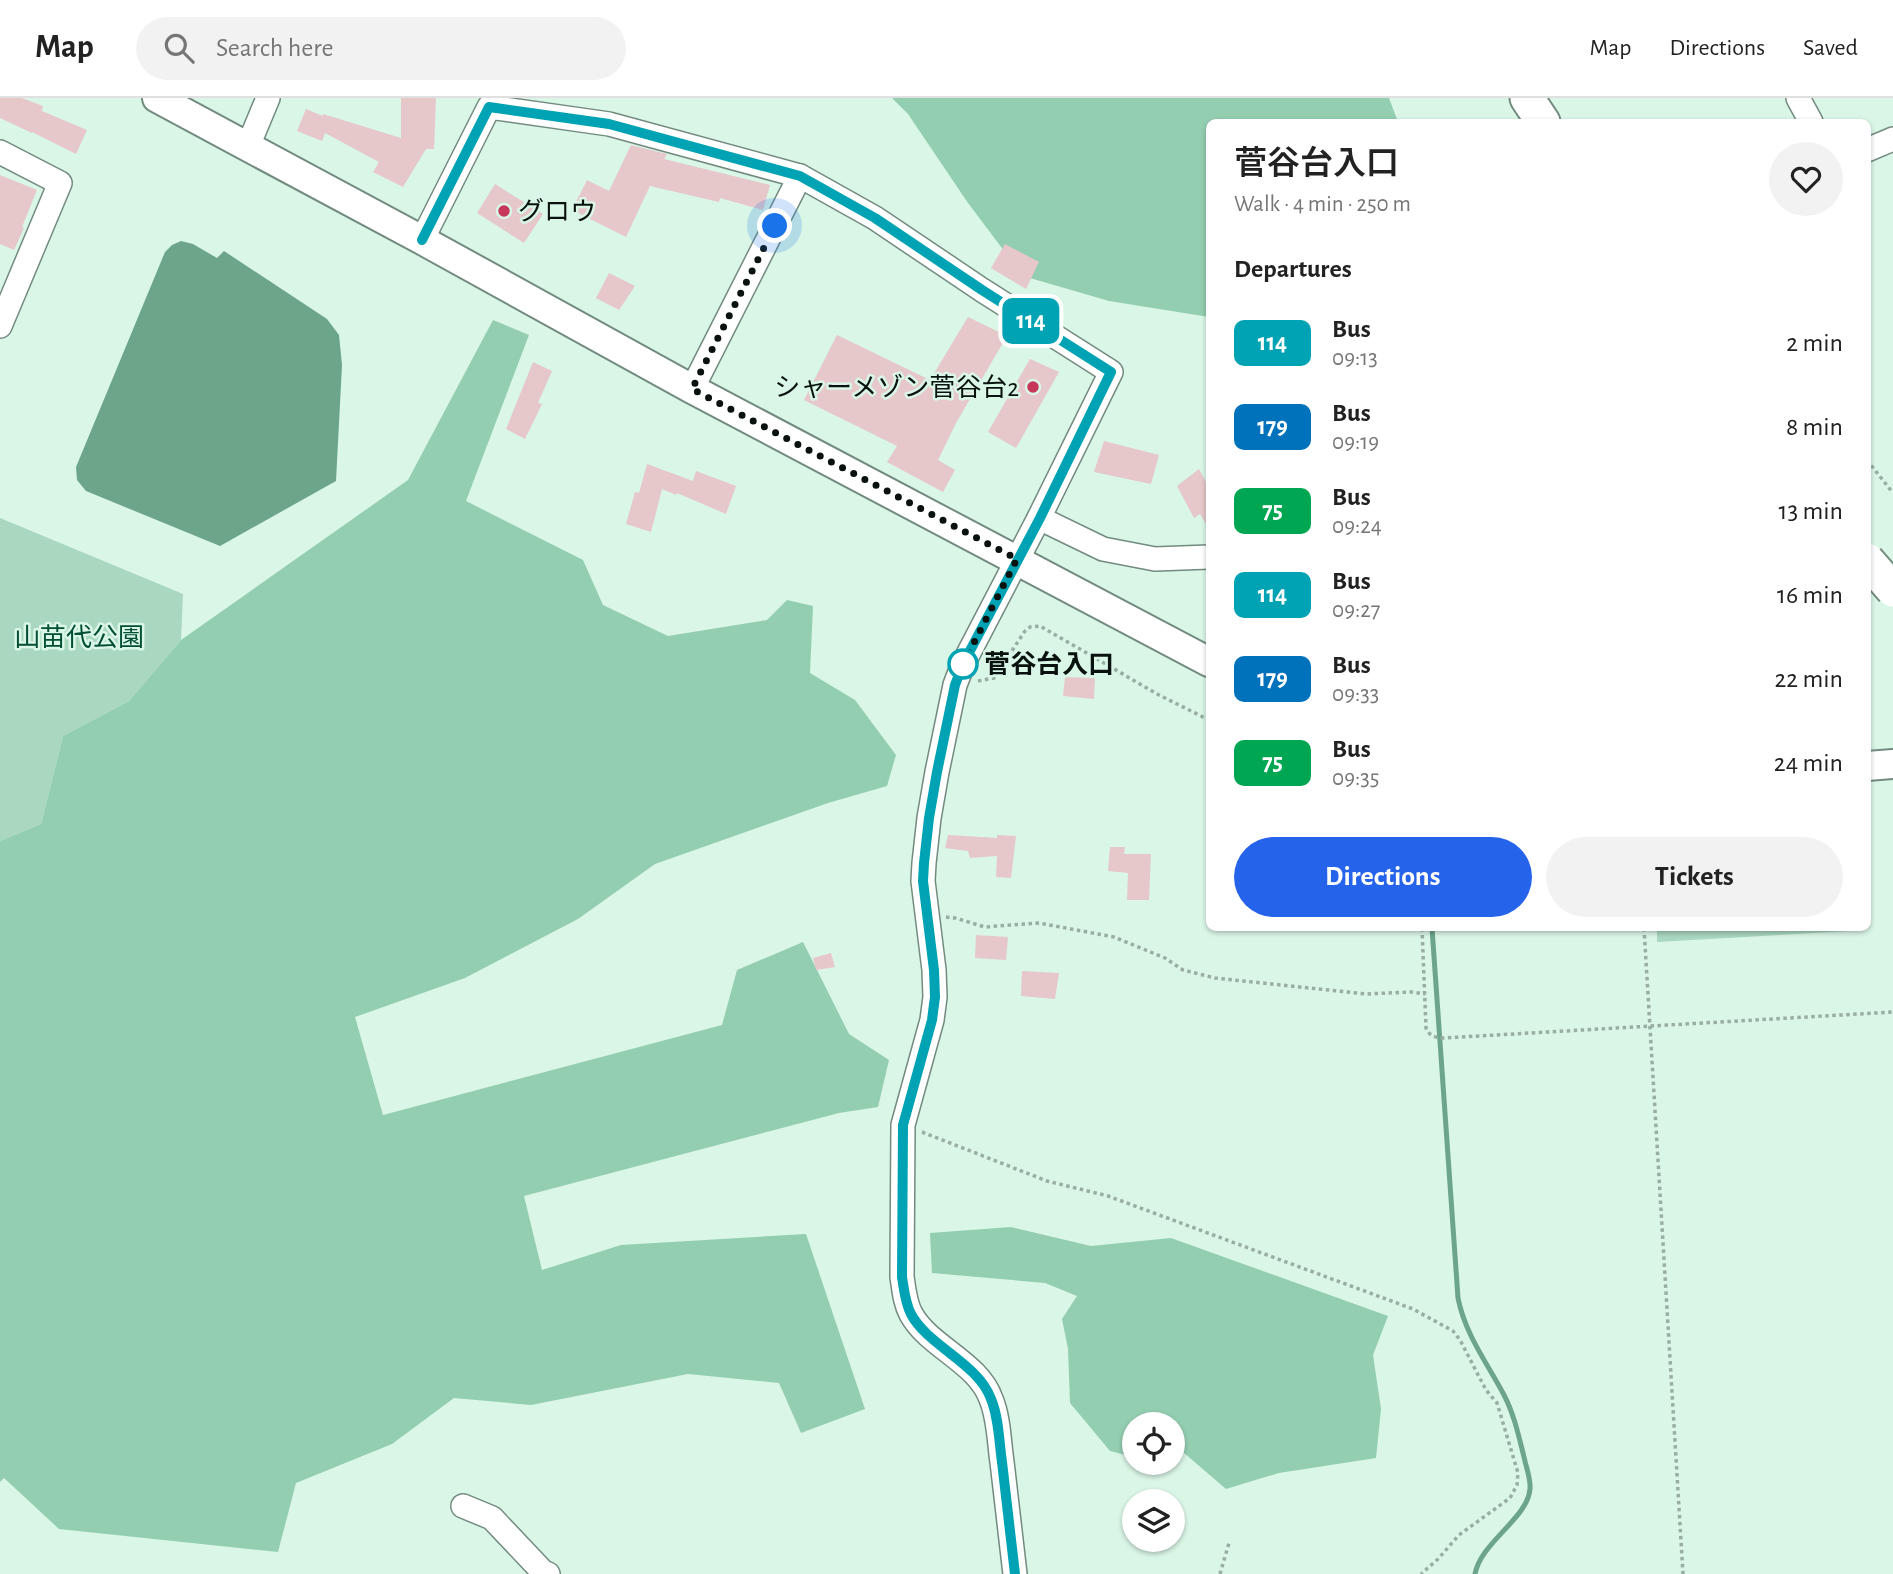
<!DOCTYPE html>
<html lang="en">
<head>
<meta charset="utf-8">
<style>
	:root { --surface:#fff; --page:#f2f2f2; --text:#222; --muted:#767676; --line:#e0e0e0; --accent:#2563eb }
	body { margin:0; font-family:"Alegreya Sans","Noto Sans JP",sans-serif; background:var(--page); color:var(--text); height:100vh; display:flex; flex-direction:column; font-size:26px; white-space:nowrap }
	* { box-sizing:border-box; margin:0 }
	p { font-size:23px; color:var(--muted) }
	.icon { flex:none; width:38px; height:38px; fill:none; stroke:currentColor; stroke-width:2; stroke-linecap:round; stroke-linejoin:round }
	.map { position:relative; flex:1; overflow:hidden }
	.details { position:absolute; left:1206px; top:21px; width:665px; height:812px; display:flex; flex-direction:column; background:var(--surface); border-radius:10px; box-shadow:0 2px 5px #0004 }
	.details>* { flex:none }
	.badge { padding:0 14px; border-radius:10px; font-size:24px; line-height:46px }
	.controls { position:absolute; left:1122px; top:1314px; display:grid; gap:14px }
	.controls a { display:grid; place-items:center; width:63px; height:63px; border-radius:50%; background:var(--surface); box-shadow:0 2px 5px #0004; font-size:35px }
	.you { position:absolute; width:35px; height:35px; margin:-18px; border:5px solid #fff; border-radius:50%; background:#1a73e8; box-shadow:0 0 0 10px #1a73e833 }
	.map>.badge { position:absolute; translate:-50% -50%; box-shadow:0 0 0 4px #fff }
	h2 { padding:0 28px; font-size:26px; line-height:63px }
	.round { display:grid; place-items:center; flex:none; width:74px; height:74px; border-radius:37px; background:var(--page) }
	.summary { display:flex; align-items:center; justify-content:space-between; height:119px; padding:0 28px }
	h1 { font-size:33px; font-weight:600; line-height:52px }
	.action { display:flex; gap:14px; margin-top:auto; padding:14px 28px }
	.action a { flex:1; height:80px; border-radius:42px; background:var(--accent); color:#fff; font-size:28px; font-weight:600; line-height:80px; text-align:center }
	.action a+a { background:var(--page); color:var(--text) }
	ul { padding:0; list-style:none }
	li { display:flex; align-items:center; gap:21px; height:84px; padding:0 28px }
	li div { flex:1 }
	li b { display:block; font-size:26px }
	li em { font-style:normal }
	li .badge { min-width:77px; font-weight:700; text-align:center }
	header { display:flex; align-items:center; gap:42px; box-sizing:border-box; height:98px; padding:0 35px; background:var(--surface); border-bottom:2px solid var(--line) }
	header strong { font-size:33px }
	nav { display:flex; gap:38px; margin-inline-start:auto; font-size:24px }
	.search { width:490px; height:63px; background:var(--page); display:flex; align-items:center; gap:18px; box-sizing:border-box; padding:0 24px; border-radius:38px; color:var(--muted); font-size:26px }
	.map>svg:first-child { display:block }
</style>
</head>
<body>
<header>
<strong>Map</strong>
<div class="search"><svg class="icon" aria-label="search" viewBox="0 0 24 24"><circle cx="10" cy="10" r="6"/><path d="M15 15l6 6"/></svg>Search here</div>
<nav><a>Map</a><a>Directions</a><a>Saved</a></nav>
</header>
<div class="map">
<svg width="1893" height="1476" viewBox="0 0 1893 1476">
	<rect width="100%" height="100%" fill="#daf6e7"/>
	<g fill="#a9d7c0">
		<path d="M0,420L183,496L181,542L129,603L63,638L41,726L0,743Z"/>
		<path d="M1657,830H1849V833L1657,844Z"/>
	</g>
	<g fill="#94ceb1">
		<path d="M892,0H1389L1398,24H1209V219L1109,203L1023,178L968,105L908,16Z"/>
		<path d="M493,222L529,237L466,403L583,462L603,507L668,538L767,522L787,502L813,508L810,575L855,602L896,657L887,688L828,705L655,766L578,821L465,880L355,919L383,1017L722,927L737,872L803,844L849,936L889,962L878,1009L839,1015L524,1098L542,1172L621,1147L806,1136L865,1311L801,1335L779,1285L688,1276L531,1307L454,1300L392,1346L296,1385L278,1454L59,1431L4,1380L0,1384V743L41,726L63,638L129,603L181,542L408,382Z"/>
		<path d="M1011,1129L1091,1148L1171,1140L1388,1218L1373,1257L1381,1311L1376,1360L1279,1375L1226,1391L1176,1348L1173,1350L1172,1326H1134V1359L1110,1353L1070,1305L1068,1251L1062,1221L1077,1198L1045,1185L932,1175L930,1135Z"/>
	</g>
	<path fill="#6ca58a" d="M181,143L193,146L217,160L224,153L327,221L339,237L342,267L336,383L220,448L86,393L77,382L76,369L165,154L172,147Z"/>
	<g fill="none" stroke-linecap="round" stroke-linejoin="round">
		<path stroke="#6ca58a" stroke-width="5" d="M1432,830L1458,1200C1465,1236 1487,1265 1504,1297C1514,1316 1519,1339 1524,1359C1526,1369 1531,1381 1530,1391C1528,1420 1481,1444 1475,1476"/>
	</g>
	<g fill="#e6c7ca">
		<path d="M0,0H22L43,8L42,13L87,32L76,56L32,34V35L0,20Z"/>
		<path d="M401,0H436L434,51H426L403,89L373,74L379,64L325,35L322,43L297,33L306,11L323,18V16L401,40Z"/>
		<path d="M631,47L667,56L664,61L770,87L763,112L720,100L719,104L650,88L626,139L572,112L587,82L609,93Z"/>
		<path d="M0,77L37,92L22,129L24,130L14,152L0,146Z"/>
		<path d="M495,86L543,116L524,145L477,115Z"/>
		<path d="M1005,146L1039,164L1026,191L991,170Z"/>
		<path d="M609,175L635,188L619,212L596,200Z"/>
		<path d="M968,219L1007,238L956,325L938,362L955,372L943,394L887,364L897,348L804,302L837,237L930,282Z"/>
		<path d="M1030,261L1059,274L1016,350L988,334Z"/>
		<path d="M533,264L552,273L538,305L542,306L525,341L506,331Z"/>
		<path d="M1104,343L1159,357L1151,386L1094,374Z"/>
		<path d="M647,366L693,383L696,373L736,388L726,416L677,395L676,397L662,391L651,434L626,426L635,394L639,395Z"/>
		<path d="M1199,371L1209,390V431L1200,416L1194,420L1177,388Z"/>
		<path d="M1065,579L1095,580L1094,601L1063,598Z"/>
		<path d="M948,737L997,740V737L1016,738L1011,780L996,779L997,758L970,760L968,753L945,750Z"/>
		<path d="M1110,749H1125L1124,756H1151L1149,802H1127L1128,775L1108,773Z"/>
		<path d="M976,837L1008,839L1006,862L975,860Z"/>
		<path d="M831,855L835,869L816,872L813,860Z"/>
		<path d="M1022,873L1059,875L1055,901L1021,898Z"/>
	</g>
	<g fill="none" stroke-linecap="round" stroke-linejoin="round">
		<defs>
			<g id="minor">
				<path d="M1798,0L1811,24"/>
				<path d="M248,48L268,0"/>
				<path d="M1867,52L1893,41"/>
				<path d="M0,54L60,85L0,228"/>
				<path d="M422,142L489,9L609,26L800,78L875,120L982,192L1111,274L1039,420L963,566L955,587L937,674L929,720L924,765L923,783L934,872L935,899L932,922L903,1027L902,1179C904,1192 905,1205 911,1216C929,1249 978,1264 991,1301C999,1320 999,1344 1002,1364C1006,1401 1011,1439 1015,1476"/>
				<path d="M692,291L800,78"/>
				<path d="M1039,420L1103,451L1155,461L1209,459"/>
				<path d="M463,1408L492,1420L543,1474L548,1476"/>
			</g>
			<g id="major">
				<path d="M157,0L422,142L692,291L1209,564"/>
				<path d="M1867,668L1893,666"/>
			</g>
			<path id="highway" d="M1527,0L1543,24"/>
		</defs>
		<use href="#minor" stroke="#728b7f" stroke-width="26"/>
		<use href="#major" stroke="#728b7f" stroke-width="32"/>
		<use href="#highway" stroke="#728b7f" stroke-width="37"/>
		<g stroke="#98aea3" stroke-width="3.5" stroke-dasharray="3.5 3.5" stroke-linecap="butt">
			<path d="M1867,362L1893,395"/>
			<path d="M978,583L994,580L1025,533L1030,529L1040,528L1159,597L1209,622"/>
			<path d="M946,819L955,820L985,829L1039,825L1114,839L1165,860L1183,872L1215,880L1366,896L1411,894L1425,896"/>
			<path d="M1422,830L1426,930C1430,939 1435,939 1444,940L1893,914"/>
			<path d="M1644,830L1683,1476"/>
			<path d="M922,1034L1047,1083L1108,1098L1413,1211L1453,1233L1460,1242L1486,1292L1497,1305L1518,1375L1517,1387L1510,1400L1459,1437L1438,1461L1421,1476"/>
			<path d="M1220,1476L1229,1445"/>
		</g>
		<use href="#minor" stroke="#fff" stroke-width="23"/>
		<use href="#major" stroke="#fff" stroke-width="28"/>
		<use href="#highway" stroke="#fff" stroke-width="33"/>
		<defs>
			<path id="highway-bridge" d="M1867,462L1893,492"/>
		</defs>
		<use href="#highway-bridge" stroke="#728b7f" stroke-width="37" stroke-linecap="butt"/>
		<use href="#highway-bridge" stroke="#fff" stroke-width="33"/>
	</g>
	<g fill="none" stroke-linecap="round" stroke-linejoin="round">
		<defs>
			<path id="line" d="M422,142L489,9L609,26L800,78L875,120L982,192L1111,274L1040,420L963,566L955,587L937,674L929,720L924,765L923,783L934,872L935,899L932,922L903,1027L902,1179C904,1191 905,1205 911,1216C928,1248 978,1265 991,1301C999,1320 999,1344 1002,1364C1006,1401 1011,1439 1015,1476"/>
		</defs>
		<use href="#line" stroke="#fff" stroke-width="16"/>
		<use href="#line" stroke="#00a3b4" stroke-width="10"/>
		<path stroke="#09120e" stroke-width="7" stroke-dasharray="0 12.6" d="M775,128L692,291L1017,461L963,566"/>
	</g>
	<g fill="#c73759" stroke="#daf6e7" stroke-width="2.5">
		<circle cx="504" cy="113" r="7"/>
		<circle cx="1033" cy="289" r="7"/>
	</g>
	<circle fill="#fff" stroke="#00a3b4" stroke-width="3.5" cx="963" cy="566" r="14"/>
	<g text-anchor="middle" stroke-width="5" stroke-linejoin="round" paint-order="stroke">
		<g font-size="26" fill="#09120e" stroke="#daf6e7" text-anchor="start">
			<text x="518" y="122">グロウ</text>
			<text x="1019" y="298" text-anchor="end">シャーメゾン菅谷台2</text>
		</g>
		<g font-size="26" fill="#004e34" stroke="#daf6e7">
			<text x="79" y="548">山苗代公園</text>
		</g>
		<g font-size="26" font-weight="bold" fill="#09120e" stroke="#daf6e7" text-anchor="start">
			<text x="984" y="575">菅谷台入口</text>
		</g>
	</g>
</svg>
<div class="controls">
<a><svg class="icon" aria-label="locate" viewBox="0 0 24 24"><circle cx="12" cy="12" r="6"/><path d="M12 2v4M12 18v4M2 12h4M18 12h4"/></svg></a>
<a><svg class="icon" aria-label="layers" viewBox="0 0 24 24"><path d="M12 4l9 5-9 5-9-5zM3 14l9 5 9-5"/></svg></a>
</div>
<div class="you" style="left:775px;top:128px"></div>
<b class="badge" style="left:1031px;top:223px;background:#00a3b4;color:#fff">114</b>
<section class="details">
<div class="summary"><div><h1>菅谷台入口</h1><p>Walk · 4 min · 250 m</p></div><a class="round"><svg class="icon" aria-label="heart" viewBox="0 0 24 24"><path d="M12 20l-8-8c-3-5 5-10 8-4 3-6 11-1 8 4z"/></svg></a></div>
<h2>Departures</h2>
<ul>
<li><span class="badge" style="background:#00a3b4;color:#fff">114</span><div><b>Bus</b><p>09:13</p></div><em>2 min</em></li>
<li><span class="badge" style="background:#0072bc;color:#fff">179</span><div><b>Bus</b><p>09:19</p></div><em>8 min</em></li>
<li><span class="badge" style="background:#00a651;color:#fff">75</span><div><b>Bus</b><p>09:24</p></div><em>13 min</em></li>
<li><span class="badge" style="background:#00a3b4;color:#fff">114</span><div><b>Bus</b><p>09:27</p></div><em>16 min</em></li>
<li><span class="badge" style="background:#0072bc;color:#fff">179</span><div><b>Bus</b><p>09:33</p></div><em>22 min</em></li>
<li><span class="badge" style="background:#00a651;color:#fff">75</span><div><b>Bus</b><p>09:35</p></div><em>24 min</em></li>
</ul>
<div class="action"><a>Directions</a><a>Tickets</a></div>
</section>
</div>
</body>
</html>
